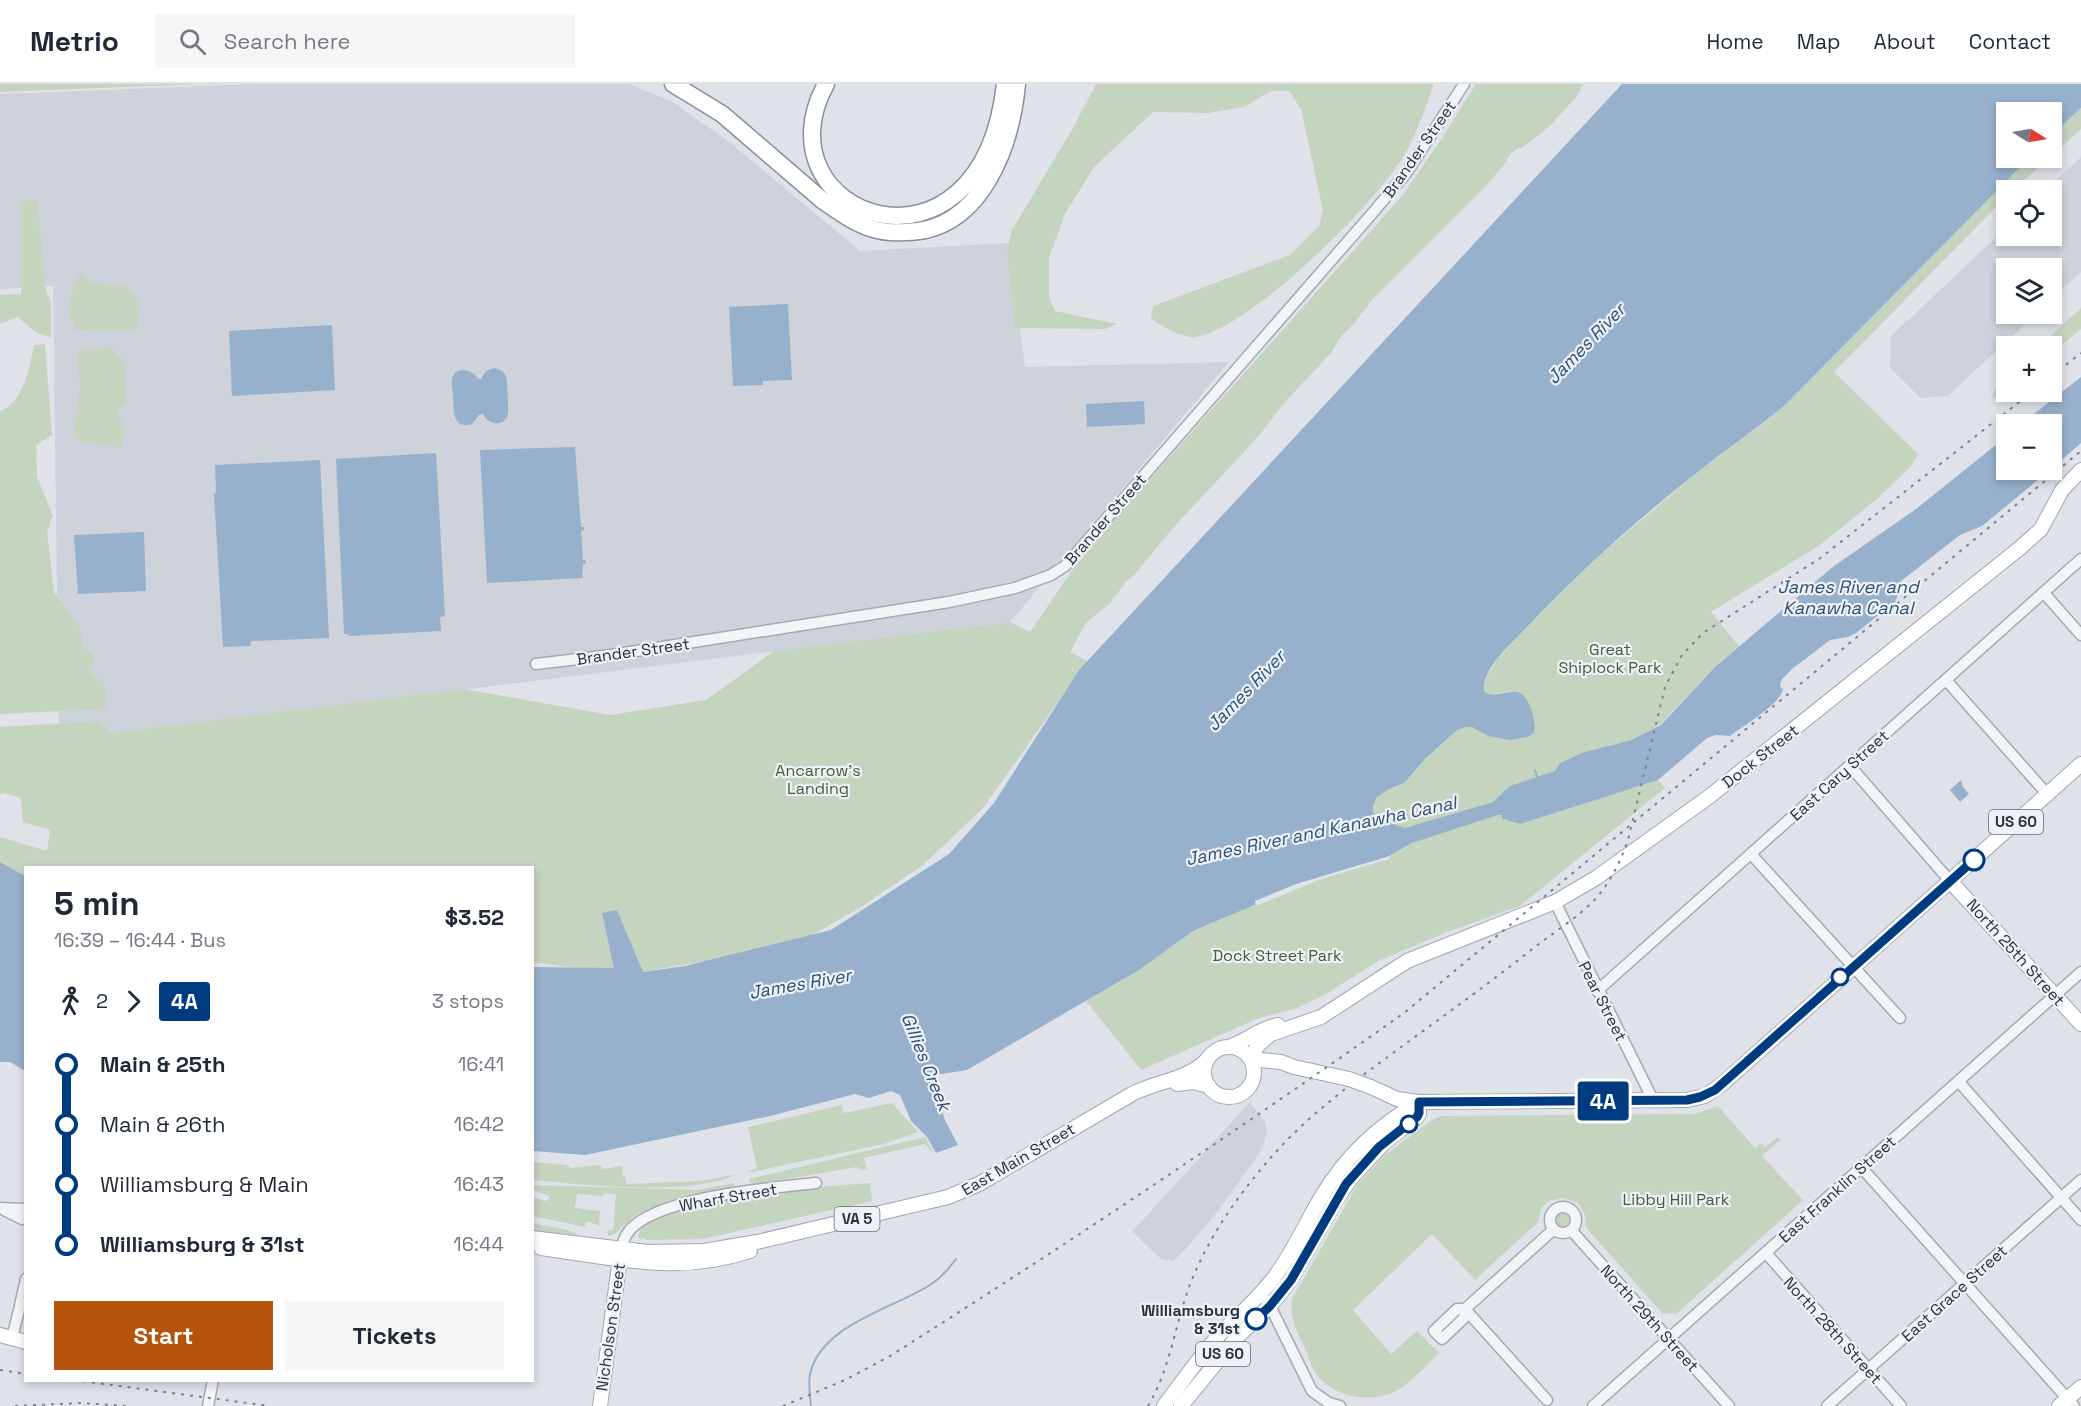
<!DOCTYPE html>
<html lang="en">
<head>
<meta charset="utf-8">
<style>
	:root { --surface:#fff; --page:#f6f6f7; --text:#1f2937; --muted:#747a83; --line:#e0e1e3; --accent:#b45309 }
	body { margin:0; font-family:"Space Grotesk",sans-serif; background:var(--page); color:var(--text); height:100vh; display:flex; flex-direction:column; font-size:22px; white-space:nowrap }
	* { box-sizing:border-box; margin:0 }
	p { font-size:20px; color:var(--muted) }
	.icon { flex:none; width:33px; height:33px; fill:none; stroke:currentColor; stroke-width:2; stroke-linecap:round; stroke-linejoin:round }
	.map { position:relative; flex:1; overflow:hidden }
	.details { position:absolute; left:24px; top:782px; width:510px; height:516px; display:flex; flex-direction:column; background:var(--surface); border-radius:0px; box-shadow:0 3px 9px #0003 }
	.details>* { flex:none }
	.badge { padding:0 12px; border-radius:4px; font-size:21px; line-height:39px }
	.needle { width:39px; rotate:101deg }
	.tools { position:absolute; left:1996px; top:18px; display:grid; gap:12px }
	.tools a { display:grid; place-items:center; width:66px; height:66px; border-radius:0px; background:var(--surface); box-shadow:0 3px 9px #0003; font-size:30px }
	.map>.badge { position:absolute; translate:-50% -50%; box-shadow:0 0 0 3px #fff }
	.legs { display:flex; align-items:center; gap:9px; height:66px; padding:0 30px; font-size:20px }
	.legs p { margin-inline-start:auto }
	.headline { display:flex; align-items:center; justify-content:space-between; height:102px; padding:0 30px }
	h1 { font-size:33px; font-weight:700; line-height:45px }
	.cta { display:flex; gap:12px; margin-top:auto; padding:12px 30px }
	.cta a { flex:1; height:69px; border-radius:0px; background:var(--accent); color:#fff; font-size:24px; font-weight:700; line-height:69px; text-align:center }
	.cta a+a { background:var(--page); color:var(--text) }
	ul { padding:0 30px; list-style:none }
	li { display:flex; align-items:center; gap:21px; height:60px; font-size:22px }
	li i { display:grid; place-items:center; width:9px; height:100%; margin:0 8px; background:currentColor }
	li i::after { content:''; width:15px; height:15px; margin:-8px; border:4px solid; border-radius:50%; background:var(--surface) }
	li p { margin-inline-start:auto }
	li:first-child i { background:linear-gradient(#0000 50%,currentColor 0) }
	li:last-child i { background:linear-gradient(currentColor 50%,#0000 0) }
	header { display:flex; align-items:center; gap:36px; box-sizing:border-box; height:84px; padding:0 30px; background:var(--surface); border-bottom:2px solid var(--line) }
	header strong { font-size:28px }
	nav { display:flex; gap:33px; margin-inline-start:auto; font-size:21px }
	.search { width:420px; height:54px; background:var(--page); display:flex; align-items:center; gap:15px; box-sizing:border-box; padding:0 21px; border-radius:0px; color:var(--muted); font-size:22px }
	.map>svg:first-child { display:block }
</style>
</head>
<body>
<header>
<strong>Metrio</strong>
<div class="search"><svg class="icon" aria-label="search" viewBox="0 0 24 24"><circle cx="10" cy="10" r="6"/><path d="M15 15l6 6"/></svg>Search here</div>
<nav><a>Home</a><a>Map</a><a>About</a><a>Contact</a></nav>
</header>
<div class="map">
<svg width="2081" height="1322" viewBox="0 0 2081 1322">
	<rect width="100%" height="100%" fill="#dfe3e9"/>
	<g fill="#cdd2db">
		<path d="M257,0H629L671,17L728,57L860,167L1009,159L1025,283L1229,278L1010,538L59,656L53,202L0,205V10Z"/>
		<path d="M2081,73V188L2052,215V184H2007V230H2036L1948,312L1921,314L1890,284L1891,252L2007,143V152H2052V106H2045Z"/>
		<path d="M1250,1018L1265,1038L1267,1046L1264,1060L1258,1071L1218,1127L1183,1168L1173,1177L1161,1175L1132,1148Z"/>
	</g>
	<g fill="#c4d4bf">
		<path d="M0,0H200L0,8Z"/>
		<path d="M1096,0H1434C1428,19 1414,55 1404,72C1373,122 1253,242 1196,253C1184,255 1160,242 1151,234L1153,222L1290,171L1319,142L1323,126L1301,25L1289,7H1271L1244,23L1208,29L1153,28L1094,83L1065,130L1049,174V213L1055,227L1117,240L1105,245L1015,244L1007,167L1012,146L1073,44Z"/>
		<path d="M1476,0H1583L1577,12L1550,42L1525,62L1516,65L1510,70L1506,78L1487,101L1372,216L1353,241L1341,252L1331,269L1285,318L1257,354L1172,445L1135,490L1126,498L1110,519L1086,539L1070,568L1087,577L983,724L923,781L858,825L793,862L642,888L617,826L602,830L615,884H575L533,878L532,783H26L25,792L0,778V753L47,767L50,746L23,738L21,714L4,709L0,710V643L99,637L112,649L464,605L610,631L706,616L774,567L1010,538L1030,548L1075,482L1116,433L1402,112L1442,54Z"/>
		<path d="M2081,24V45L2052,71V51Z"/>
		<path d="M2029,74H2049L2013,106H2007V112L1834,288L1918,370L1911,382L1878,414L1820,461L1711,528L1739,562L1715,583L1660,641L1631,656L1611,661L1493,718L1411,743L1405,744L1379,735L1373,729L1372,722L1376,714L1389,705L1404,699L1426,674L1457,646L1466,643H1472L1488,652L1510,656V607L1492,611H1488L1484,607L1483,603L1486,593L1498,574L1555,512L1579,489L1699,387L1762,340L1786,320Z"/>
		<path d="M37,116L46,207L51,218V254L35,248L18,233L0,240V211L21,210L20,117Z"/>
		<path d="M81,189L92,198L126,203L140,216L136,247L76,246L68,226L75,200Z"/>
		<path d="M2081,224V245L2052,269V262H2040Z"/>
		<path d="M45,260L52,351L36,361L37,393L53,432L47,447L54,508L80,545L82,562L95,574L89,588L104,599L107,625L0,630V327C23,320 30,282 34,261Z"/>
		<path d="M109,263L124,276L127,320L117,326L125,347L120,364L78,357L74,344L80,305L77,268Z"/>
		<path d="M2007,294V306L1998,313L1992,314L1995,305Z"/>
		<path d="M1658,696L1665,704L1520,822L1447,848L1378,877L1323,912L1294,925L1259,934L1141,986L1086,917L1139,886L1193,847L1320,793L1385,774L1412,759L1498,731L1631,705Z"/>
		<path d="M892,1019L918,1048L884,1060L747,1089L749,1087L757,1084L748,1043L842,1021L844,1029Z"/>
		<path d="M1718,1022L1755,1064L1761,1059L1765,1063L1778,1053L1780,1056L1762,1072L1803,1116L1676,1230L1662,1229L1589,1147L1585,1141L1586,1133L1578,1119L1562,1114L1549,1117L1542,1123L1538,1138L1475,1196L1432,1150L1353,1226L1391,1270L1417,1247L1439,1269C1427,1280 1411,1299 1398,1306C1373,1320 1335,1314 1318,1292C1312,1285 1309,1275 1306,1267C1298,1248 1289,1236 1292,1215L1358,1100L1385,1071L1432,1036L1441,1032L1695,1030Z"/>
		<path d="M925,1053L934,1069L925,1060L864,1074L867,1085L862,1086L857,1083C822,1089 788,1095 753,1100L749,1098V1095Z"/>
		<path d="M533,1078L566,1081L571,1084L600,1081L603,1085L622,1082L623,1092L625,1093L627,1100L701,1097L732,1091L733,1092C685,1112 586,1101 533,1096Z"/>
		<path d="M735,1099L733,1104C711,1109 685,1109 664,1119C654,1123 643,1127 634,1133C623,1139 620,1150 608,1152V1146H613L616,1110L604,1109L602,1112L577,1110L575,1124L600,1127L599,1142L587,1137L584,1143L533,1132V1114L547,1117L550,1112L533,1106V1101L697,1106Z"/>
		<path d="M870,1099L872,1117L702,1155L646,1156L643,1154L640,1156L638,1152L642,1142C656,1136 670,1128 685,1124C745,1107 808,1104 870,1099Z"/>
		<path d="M1563,1127L1571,1136L1562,1144L1554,1135Z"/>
		<path d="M533,1139L568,1146L579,1151L533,1147Z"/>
	</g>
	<g fill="#97b0cc">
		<path d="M1622,0H2081V24L2052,51V28H2007V74H2029L1786,320C1758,344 1728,364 1699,387C1637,436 1577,489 1523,547C1510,561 1481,586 1484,607C1497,620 1520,591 1531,625C1533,633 1536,640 1534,649L1527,653L1510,656L1488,652L1472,643H1466L1457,646L1426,674L1404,699L1389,705L1376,714L1373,722V728L1379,735L1405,744L1493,718L1510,702L1555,687L1560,679L1582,669L1631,656L1661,641L1715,583L1834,482L1916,425L2007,352V386H2050L1982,442L1960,451L1901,497L1896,517L1856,549L1848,553L1830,556L1792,585L1782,595L1780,602L1783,606C1779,621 1743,642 1730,652L1716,651L1707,654L1658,696L1520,740L1503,735L1501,731H1498L1412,759L1385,774L1320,793L1193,847L1139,886L967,986L935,991L932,996L945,1036L958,1061L936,1069L927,1053L911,1037L900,1011L891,1007L869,1014L855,1010L770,1032L585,1071L533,1067L532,883L614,884L602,829L617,826L643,888L685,882L831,846L949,770L994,719L1079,586Z"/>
		<path d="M788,220L792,296L763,297V301L733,302L729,223Z"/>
		<path d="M332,241L335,306L232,312L229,247Z"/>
		<path d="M494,284C499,285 503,287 506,292C507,294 509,327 508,330C504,344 488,341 483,330L479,331L472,340C451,346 454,324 453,310C453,305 451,300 452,295C456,281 473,285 478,295H481L486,287Z"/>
		<path d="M2081,293V359L2052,384V340H2021Z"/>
		<path d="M1144,317L1145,340L1087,343L1086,320Z"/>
		<path d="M575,363L581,443H584V446L581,447L583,476H585L586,480H583L582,494L487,499L480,366Z"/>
		<path d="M436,369L445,532L440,533L441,547L349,552L348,550H344L336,375Z"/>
		<path d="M320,376L329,554L251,557L250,562L223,563L214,410L216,409L215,381Z"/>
		<path d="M144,448L146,507L78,510L74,451Z"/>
		<path d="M1961,696L1963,703L1969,710L1960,718L1950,706Z"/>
		<path d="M0,778L25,792V987L10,978H0Z"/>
	</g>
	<path fill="#dfe3e9" d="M1390,772V774L1386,776L1321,795L1256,822L1255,817L1296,800Z"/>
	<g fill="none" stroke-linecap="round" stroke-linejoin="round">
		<g stroke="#97b0cc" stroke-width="2">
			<path d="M1535,686L1537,693"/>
			<path d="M811,1322C810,1311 808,1300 810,1290C821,1241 892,1225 930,1201C941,1194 948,1185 956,1175"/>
		</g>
		<defs>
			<g id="minor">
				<path d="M2044,509L2081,551"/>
				<path d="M536,580L611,571L949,518L1015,504L1051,491L1065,482L1370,132L1407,88L1464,0"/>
				<path d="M1946,596L2047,710"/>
				<path d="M1850,682L1950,797"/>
				<path d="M1751,770L1900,934"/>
				<path d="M1555,818L1653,1016"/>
				<path d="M1597,907L2081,475"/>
				<path d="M1959,998L2081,1136"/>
				<path d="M1861,1083L2074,1322"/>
				<circle cx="1563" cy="1136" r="13"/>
				<path d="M0,1124L25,1125"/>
				<path d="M4,1126L22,1135"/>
				<path d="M1571,1146L1729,1322"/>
				<path d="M621,1164C624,1155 627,1147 635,1141C671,1112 770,1104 816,1099"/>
				<path d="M1766,1169L1901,1322"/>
				<path d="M1261,1210L1270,1222L1312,1307L1329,1319L1340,1322"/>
				<path d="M20,1221L26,1195"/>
				<path d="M1465,1225L1464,1234L1442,1255L1434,1247L1457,1225H1465L1553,1146"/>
				<path d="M1465,1225L1547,1316"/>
				<path d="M12,1254L19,1226"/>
				<path d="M208,1322L213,1296"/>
				<path d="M1593,1322L2081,888"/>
				<path d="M1827,1322L2081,1096"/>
			</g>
			<g id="major">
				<path d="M1950,797L2081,940"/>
				<path d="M1231,962C1248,956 1260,944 1278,941"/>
				<circle cx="1229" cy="988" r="25"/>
				<path d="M1250,974L1259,960L1271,950L1321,933L1407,877L1555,818L1596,794L1710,712L2020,464L2041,445L2062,406L2081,386"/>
				<path d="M1251,975L1281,978L1294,983L1349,995"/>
				<path d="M1177,1000L1193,998L1209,1002"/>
				<path d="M1371,1003L1397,1015L1419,1018L1687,1016L1705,1012L1721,1001L2081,680"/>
				<path d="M532,1154L648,1168L704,1167L757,1158L948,1113L979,1100L1132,1010C1157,997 1187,996 1207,976"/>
				<path d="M541,1164C614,1174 677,1191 750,1167"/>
				<path d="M0,1251L26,1258"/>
				<path d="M600,1322L621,1167"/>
				<path d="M1164,1322C1183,1297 1201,1270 1223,1247C1240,1230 1258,1214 1273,1195C1293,1169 1305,1140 1322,1112C1345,1073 1380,1041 1419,1018"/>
				<path d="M1181,1322L1238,1252L1270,1222L1291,1195L1336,1116L1353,1092L1385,1058L1417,1033L1419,1029V1018"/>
				<path d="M2059,1322L2081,1303"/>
			</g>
			<g id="highway">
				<path d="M673,0L722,30L822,116C837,126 852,138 870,144C882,148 894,149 906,148C981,147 1011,63 1017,0"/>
				<path d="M826,0C754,132 981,215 1005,0"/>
			</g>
		</defs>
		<use href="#minor" stroke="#a4aab3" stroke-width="13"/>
		<use href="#major" stroke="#9da7b6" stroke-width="16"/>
		<use href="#highway" stroke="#8590a1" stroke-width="19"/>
		<use href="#minor" stroke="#f2f4f7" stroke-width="10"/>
		<use href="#major" stroke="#fff" stroke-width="14"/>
		<use href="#highway" stroke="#fff" stroke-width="16"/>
		<g stroke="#778294" stroke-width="2" stroke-dasharray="3 6" stroke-linecap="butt">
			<path d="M2052,292L2081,269"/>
			<path d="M0,1286L26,1290"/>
			<path d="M74,1296L270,1322"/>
			<path d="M15,1322L81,1319L127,1322"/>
			<path d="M783,1322L845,1296L890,1272C1064,1162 1236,1048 1404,929L2081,367"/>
			<path d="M1148,1322C1171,1283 1175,1239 1191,1198C1210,1150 1241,1107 1275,1069C1310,1030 1351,1000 1393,969C1439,935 1486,902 1531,866C1550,851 1583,830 1598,812C1612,795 1621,776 1628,756L1665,603L1682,571L1703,549L1819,475L2032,308"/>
		</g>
		<defs>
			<path id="major-bridge" d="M1349,995L1371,1003"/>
		</defs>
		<use href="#major-bridge" stroke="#9da7b6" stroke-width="16" stroke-linecap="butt"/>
		<use href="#major-bridge" stroke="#fff" stroke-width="14"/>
	</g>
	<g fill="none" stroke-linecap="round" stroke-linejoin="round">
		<defs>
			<path id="line-1" d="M1256,1235L1270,1222L1291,1196L1346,1100L1379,1063L1417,1033L1419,1029V1018L1687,1016L1700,1013L1715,1006L1974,776"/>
		</defs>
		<use href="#line-1" stroke="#fff" stroke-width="14"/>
		<use href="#line-1" stroke="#003b80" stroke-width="9"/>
	</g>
	<g fill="#fff" stroke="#003b80" stroke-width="3">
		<circle cx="1974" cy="776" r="10"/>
		<circle cx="1840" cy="893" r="8"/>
		<circle cx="1409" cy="1040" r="8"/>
		<circle cx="1256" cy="1235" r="10"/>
	</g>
	<g text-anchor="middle" stroke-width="4.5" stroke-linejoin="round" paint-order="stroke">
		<g fill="#eef2f7" stroke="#636a78" stroke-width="1.5">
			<rect x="1989" y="726" width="54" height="24" rx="4.5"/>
			<rect x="834.5" y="1123" width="45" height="24" rx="4.5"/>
			<rect x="1196" y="1258" width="54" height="24" rx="4.5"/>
		</g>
		<g font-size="15" font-weight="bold" fill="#273041">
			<text x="2016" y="743">US 60</text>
			<text x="857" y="1140">VA 5</text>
			<text x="1223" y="1275">US 60</text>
		</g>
		<g font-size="16" fill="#273041" stroke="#eef2f7">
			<text transform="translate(1419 65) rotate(-55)" y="6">Brander Street</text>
			<text transform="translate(1105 435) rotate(-49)" y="6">Brander Street</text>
			<text transform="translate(633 567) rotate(-8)" y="6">Brander Street</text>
			<text transform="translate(1760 672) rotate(-38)" y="6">Dock Street</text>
			<text transform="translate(1839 691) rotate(-42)" y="6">East Cary Street</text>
			<text transform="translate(2016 868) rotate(48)" y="6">North 25th Street</text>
			<text transform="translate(1603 917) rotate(63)" y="6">Pear Street</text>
			<text transform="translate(1018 1075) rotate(-30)" y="6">East Main Street</text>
			<text transform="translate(1837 1105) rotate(-42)" y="6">East Franklin Street</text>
			<text transform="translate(728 1113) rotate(-10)" y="6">Wharf Street</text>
			<text transform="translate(1954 1209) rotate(-42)" y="6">East Grace Street</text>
			<text transform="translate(1650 1234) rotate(48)" y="6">North 29th Street</text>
			<text transform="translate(610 1243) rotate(-82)" y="6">Nicholson Street</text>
			<text transform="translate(1833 1246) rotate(48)" y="6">North 28th Street</text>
		</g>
		<g font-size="16" fill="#3b5e33" stroke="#eef2f7">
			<text x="1610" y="571">Great<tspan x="1610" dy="18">Shiplock Park</tspan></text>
			<text x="818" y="692">Ancarrow's<tspan x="818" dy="18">Landing</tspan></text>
			<text x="1277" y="877">Dock Street Park</text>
			<text x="1676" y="1121">Libby Hill Park</text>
		</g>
		<g font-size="16" font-weight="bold" fill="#273041" stroke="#eef2f7" text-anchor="end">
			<text x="1240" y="1232">Williamsburg<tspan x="1240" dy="18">&amp; 31st</tspan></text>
		</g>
		<g font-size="18" font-style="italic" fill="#2e4e78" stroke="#eef2f7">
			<text transform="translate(1586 260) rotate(-46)" y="6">James River</text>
			<text x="1848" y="509">James River and<tspan x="1848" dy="21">Kanawha Canal</tspan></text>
			<text transform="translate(1246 607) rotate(-46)" y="6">James River</text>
			<text transform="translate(1321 747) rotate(-12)" y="6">James River and Kanawha Canal</text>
			<text transform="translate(800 900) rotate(-10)" y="6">James River</text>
			<text transform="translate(926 978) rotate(68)" y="6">Gillies Creek</text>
		</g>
	</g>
</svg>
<div class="tools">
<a><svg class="needle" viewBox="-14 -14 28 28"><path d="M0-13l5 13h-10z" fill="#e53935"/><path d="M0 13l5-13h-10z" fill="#747a83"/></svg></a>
<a><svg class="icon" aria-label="locate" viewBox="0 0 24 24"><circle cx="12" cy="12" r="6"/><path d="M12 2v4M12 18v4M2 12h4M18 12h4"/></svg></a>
<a><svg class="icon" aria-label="layers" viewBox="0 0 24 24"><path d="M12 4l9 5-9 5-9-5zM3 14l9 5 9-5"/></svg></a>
<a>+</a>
<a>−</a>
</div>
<b class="badge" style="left:1603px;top:1017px;background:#003b80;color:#fff">4A</b>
<section class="details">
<div class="headline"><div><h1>5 min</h1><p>16:39 – 16:44 · Bus</p></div><b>$3.52</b></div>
<div class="legs"><svg class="icon" aria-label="walk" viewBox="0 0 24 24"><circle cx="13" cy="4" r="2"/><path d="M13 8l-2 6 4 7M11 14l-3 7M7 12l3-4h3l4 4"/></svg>2<svg class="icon" aria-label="forward" viewBox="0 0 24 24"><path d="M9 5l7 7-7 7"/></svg><b class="badge" style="background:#003b80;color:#fff">4A</b><p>3 stops</p></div>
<ul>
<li><i style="color:#003b80"></i><b>Main &amp; 25th</b><p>16:41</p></li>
<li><i style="color:#003b80"></i><span>Main &amp; 26th</span><p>16:42</p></li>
<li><i style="color:#003b80"></i><span>Williamsburg &amp; Main</span><p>16:43</p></li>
<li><i style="color:#003b80"></i><b>Williamsburg &amp; 31st</b><p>16:44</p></li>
</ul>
<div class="cta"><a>Start</a><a>Tickets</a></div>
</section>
</div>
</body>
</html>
